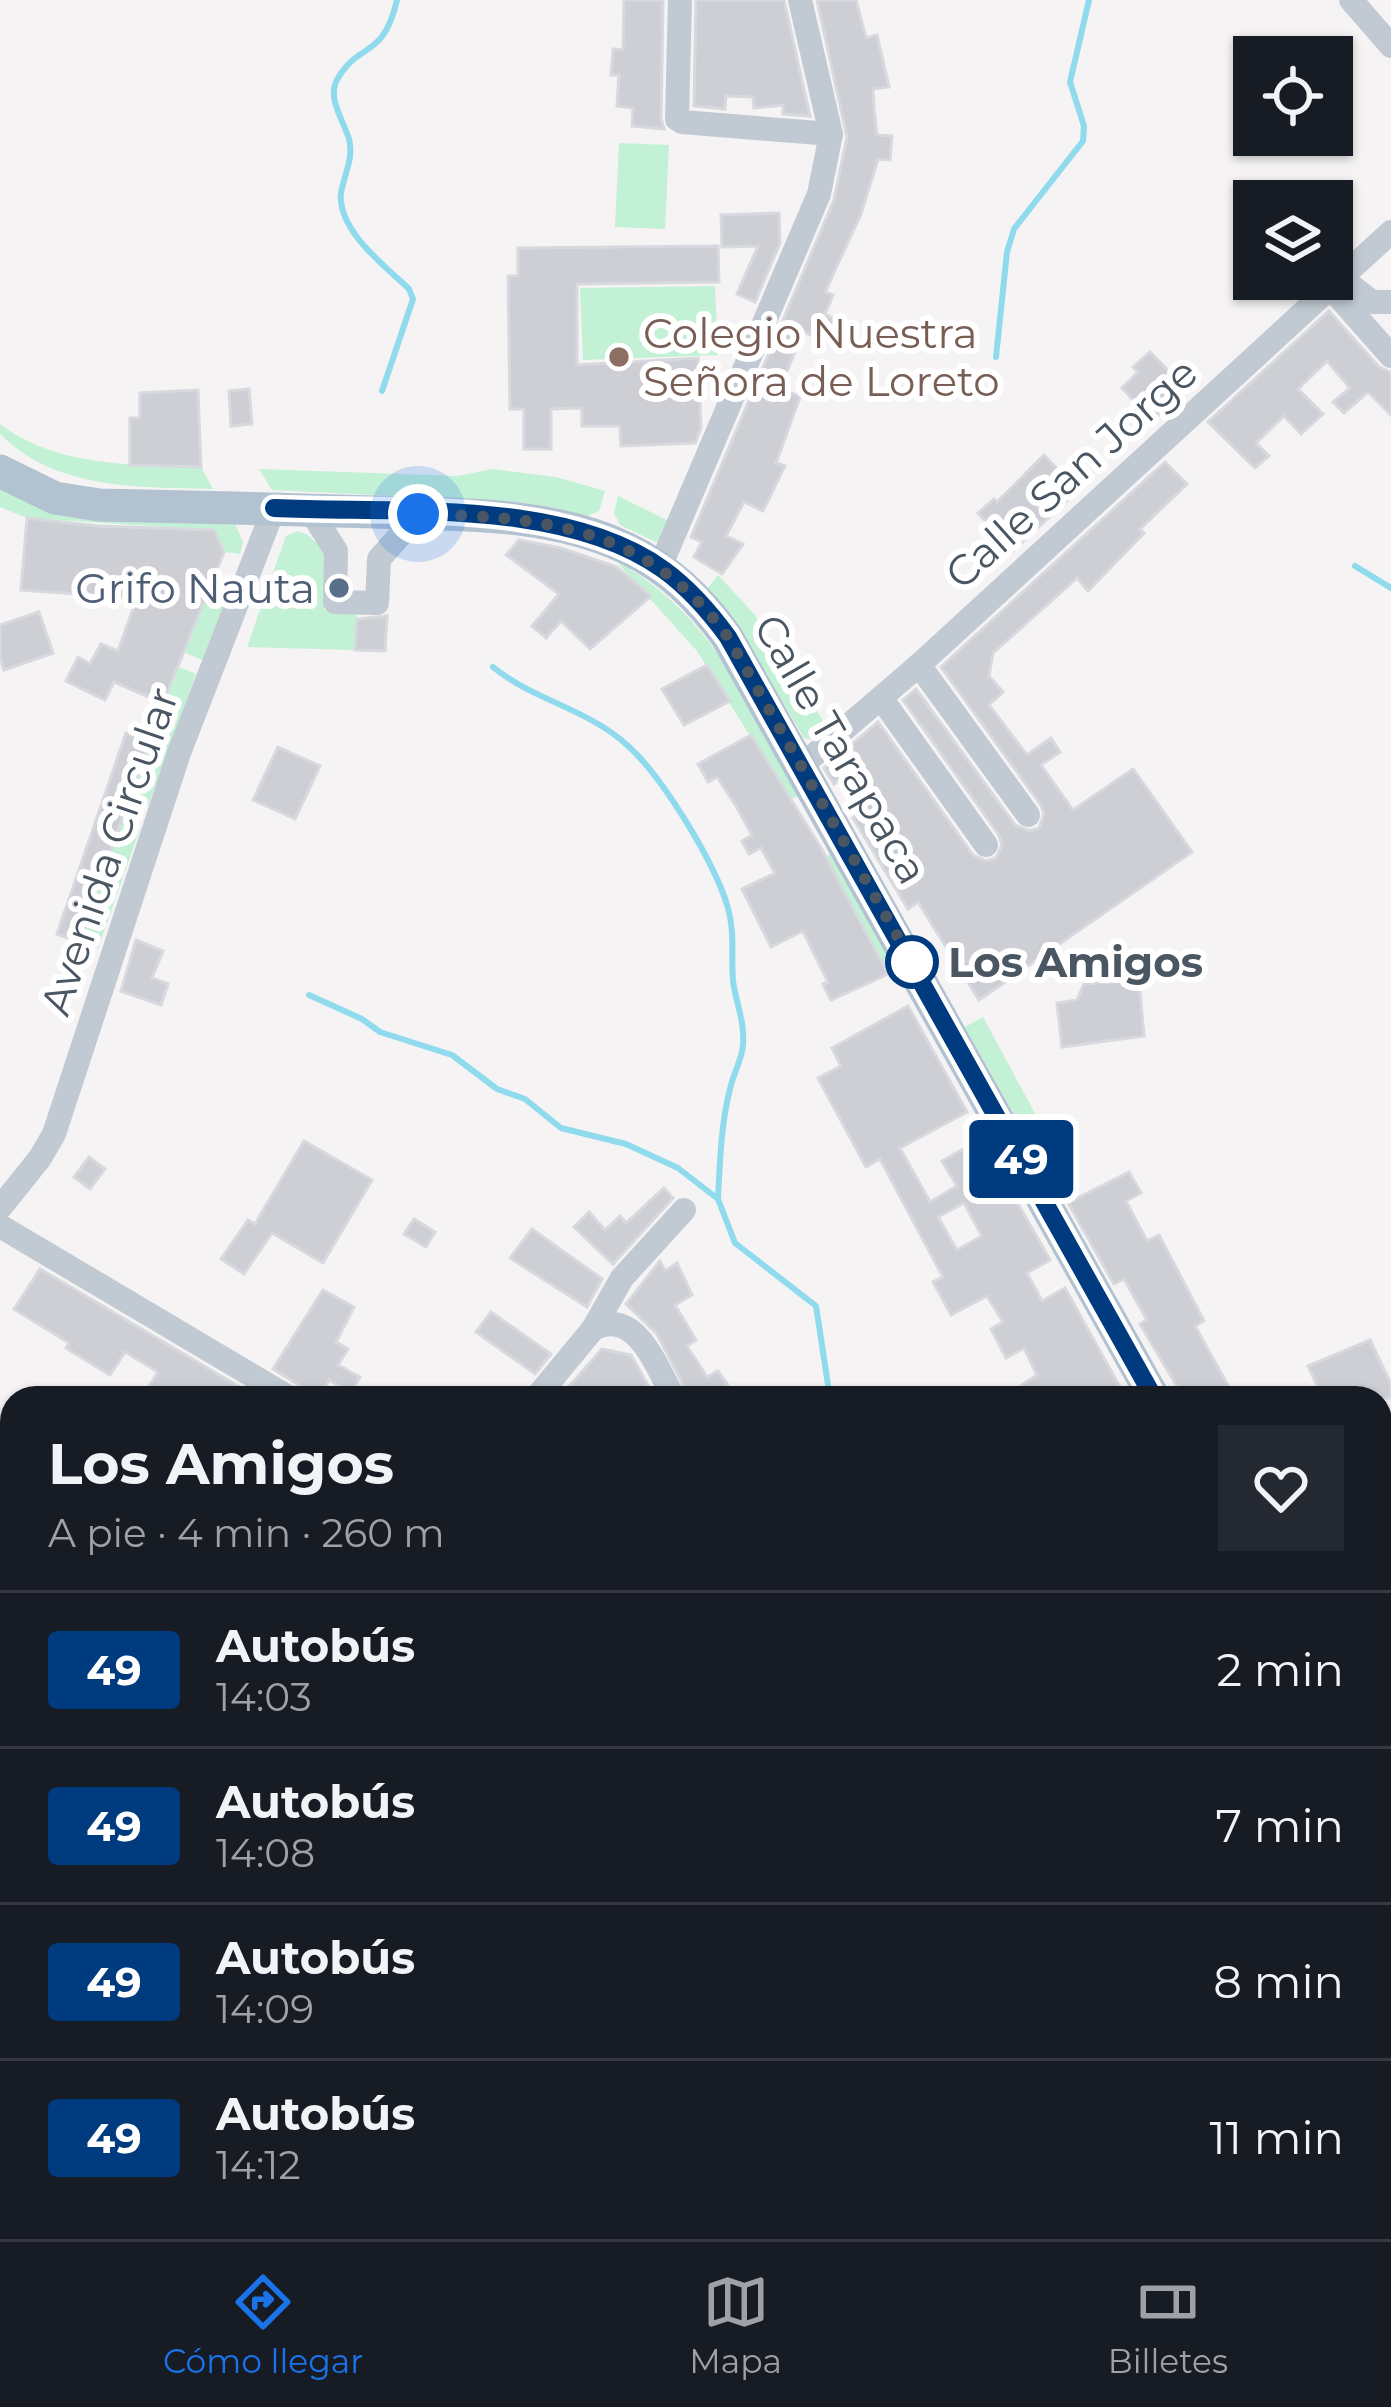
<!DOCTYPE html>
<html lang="es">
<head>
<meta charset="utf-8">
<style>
	:root { --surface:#171b24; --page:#242831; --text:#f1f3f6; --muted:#9ea1a6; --line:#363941; --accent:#1a73e8 }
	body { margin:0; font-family:Montserrat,sans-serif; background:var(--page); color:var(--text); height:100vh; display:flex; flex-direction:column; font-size:45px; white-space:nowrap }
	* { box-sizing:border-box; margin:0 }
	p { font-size:39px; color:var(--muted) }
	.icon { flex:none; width:66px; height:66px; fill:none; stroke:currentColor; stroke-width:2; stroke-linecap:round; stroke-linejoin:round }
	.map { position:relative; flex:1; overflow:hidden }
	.panel { position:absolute; left:0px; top:1386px; width:1392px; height:855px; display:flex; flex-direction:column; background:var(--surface); border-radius:36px 36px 0 0; box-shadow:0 3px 9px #0004 }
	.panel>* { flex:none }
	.badge { padding:0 24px; border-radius:9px; font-size:42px; line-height:78px }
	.controls { position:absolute; left:1233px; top:36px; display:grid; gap:24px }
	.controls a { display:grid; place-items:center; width:120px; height:120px; border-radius:0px; background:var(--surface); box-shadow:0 3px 9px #0004; font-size:60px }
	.you { position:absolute; width:60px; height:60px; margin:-30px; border:9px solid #fff; border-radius:50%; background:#1a73e8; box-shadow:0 0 0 18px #1a73e833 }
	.map>.badge { position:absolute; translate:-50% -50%; box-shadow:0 0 0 6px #fff }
	.round { display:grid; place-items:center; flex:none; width:126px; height:126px; border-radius:0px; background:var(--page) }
	.summary { display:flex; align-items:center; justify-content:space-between; height:204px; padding:0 48px }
	h1 { font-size:57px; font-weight:700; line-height:90px }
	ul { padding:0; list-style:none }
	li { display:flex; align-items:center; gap:36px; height:156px; padding:0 48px; border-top:3px solid var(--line) }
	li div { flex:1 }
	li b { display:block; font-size:45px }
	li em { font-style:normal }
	li .badge { min-width:132px; font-weight:700; text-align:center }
	.dock { display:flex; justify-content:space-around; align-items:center; height:168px; border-top:3px solid var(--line); background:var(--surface); font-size:33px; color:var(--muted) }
	.dock a { display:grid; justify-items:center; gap:6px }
	.dock .selected { color:var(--accent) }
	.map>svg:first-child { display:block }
</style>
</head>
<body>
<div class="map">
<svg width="1391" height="2239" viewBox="0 0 1391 2239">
	<rect width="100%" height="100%" fill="#f5f3f3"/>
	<g fill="#c3f1d5">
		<path d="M619,143L669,145L665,229L615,227Z"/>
		<path d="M715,286L718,355L583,360L580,288Z"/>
		<path d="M0,424C56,467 134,465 201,467L213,489C138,487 56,490 0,434Z"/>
		<path d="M259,469L458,476L492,469L556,477L605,491L599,511L587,516L519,502L272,490Z"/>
		<path d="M0,484L233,520L243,542L240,554L224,552L214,530L27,518L0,507Z"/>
		<path d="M618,496L671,522L665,539L656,542L620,525L614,513Z"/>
		<path d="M298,531L308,535L326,552L324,610L357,613L355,650L247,647L286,536Z"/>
		<path d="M617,562C709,610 751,708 802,794L790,800L697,651Z"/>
		<path d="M216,573L232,585L202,660L185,653Z"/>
		<path d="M718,575L755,615L828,728L814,740L804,738L740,631L707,589Z"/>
		<path d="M179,667L196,674L148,806L125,807Z"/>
		<path d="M121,819L140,829L98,948L79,942Z"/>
		<path d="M835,852L900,966L893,982L825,856Z"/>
		<path d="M983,1017L1071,1180L1056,1189L965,1027Z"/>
	</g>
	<g fill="#90daee">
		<path d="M1380,1971L1391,2020V2087L1380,2070Z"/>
		<path d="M1391,2114V2239H1284L1296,2229H1380V2116Z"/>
	</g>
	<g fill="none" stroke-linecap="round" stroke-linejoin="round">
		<g stroke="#90daee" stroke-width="6">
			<path d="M996,357L1007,252L1014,229L1083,141L1084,126L1070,82L1089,0"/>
			<path d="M382,391L413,299L409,289C385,266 337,230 341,193C344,174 354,159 349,139C343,119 326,97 338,78C360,41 383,60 397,0"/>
			<path d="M1355,566L1391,588"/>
			<path d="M493,667C533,700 588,709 627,745C663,777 715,863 728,908C735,933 731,956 733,981C736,1003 745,1022 743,1045C742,1060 733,1074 730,1089C721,1124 720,1162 718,1198"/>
			<path d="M309,995L362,1019L380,1032L452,1055L497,1089L525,1099L561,1128L626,1144L678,1168L718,1199L735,1243L816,1306L830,1398"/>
			<path d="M0,1995L12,2018"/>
			<path d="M29,2239L30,2229"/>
		</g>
	</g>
	<g fill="#cdcfd5" stroke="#d7d9de" stroke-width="3" fill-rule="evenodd">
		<path d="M624,0H663L661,119L664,129L632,126L633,108L617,106L619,75H611L613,49L623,50Z"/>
		<path d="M696,0H784L810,116L783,114V105L754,108L753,97L726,96L725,109L694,106Z"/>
		<path d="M817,0H856L866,38L877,35L889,87L873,89L874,110L877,135L892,136L890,160L878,159L861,214L825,292L833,295L825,314L835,319L826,341L803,332L780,388L800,397L776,463L785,466L763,511L744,502L726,536L743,544L722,574L694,557L702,542L691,537L834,200L847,137Z"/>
		<path d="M779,213L780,243L755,302L737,294L758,246L722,247L721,215Z"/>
		<path d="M718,246L719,282L577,284V365L698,358L701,428L695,443L621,446L620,426H582V408L551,409V449H524V409H510L508,276H518V248Z"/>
		<path d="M1329,311L1379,367L1391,372V415L1368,392L1344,413L1333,402L1350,388L1327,361L1298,389L1323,414L1301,434L1284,416L1256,443L1269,456L1255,468L1208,422Z"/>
		<path d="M1150,352L1187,389L1153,421L1122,388L1138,372L1133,367Z"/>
		<path d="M249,389L252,424L231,426L229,391Z"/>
		<path d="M198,390L201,467L130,465V418H140V393Z"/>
		<path d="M1044,455L1065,477L1075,468L1088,481L1013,551L978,513L994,499L997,502Z"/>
		<path d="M1165,462L1187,484L1140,529L1144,533L1088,591L1077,578L993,653L989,676L1003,692L989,705L1027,755L1051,738L1060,752L1041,765L1073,810L1133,769L1192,852L979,1000L918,902L908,909L853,818L860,811L840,779L834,784L824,768L878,722L973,855L986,861L996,858L1002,845L999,835L903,700L916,689L1015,825L1029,831L1039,828L1044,814L1041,805L941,667Z"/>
		<path d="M27,518L98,526L214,530L224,552L163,703L114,682L105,700L66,681L78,657L90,664L101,644L118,651L137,598L21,590Z"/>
		<path d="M519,540L561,548L617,567L651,596L590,649L561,621L546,638L532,626L559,594L506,555Z"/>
		<path d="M39,612L53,653L4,670L0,658V625Z"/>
		<path d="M387,616L385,651L355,650L357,619Z"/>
		<path d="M707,665L730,701L684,725L662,689Z"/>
		<path d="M126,733L149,742L79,942L57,934Z"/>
		<path d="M751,735L821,848L888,974L831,1000L823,984L828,982L803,931L771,947L742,889L775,873L761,848L749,854L742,841L752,835L736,806L717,777L708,782L698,764Z"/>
		<path d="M278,747L320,766L295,819L253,800Z"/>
		<path d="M136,940L163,951L152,978L168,984L161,1005L121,991Z"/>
		<path d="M1139,980L1144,1036L1062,1047L1057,1003L1077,1000L1084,984Z"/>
		<path d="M908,1006L967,1112L900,1148L930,1202L957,1186L942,1161L981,1139L1050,1260L1027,1273L1042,1301L1065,1288L1126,1398H1086L1082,1391L1070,1398H1021L1016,1389L1037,1375L1024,1348L1006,1358L991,1329L1003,1322L987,1296L951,1315L933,1282L943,1277L880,1159L866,1167L818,1078L841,1066L832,1048ZM964,1203L982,1236L957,1250L938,1217Z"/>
		<path d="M304,1141L372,1180L323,1263L272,1233L244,1274L221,1259L248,1220L255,1224Z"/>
		<path d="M89,1157L105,1169L90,1189L74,1177Z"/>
		<path d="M1129,1172L1141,1193L1126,1201L1147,1241L1159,1235L1204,1321L1195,1326L1235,1398H1184L1140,1324L1147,1320L1124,1279L1114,1284L1068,1203Z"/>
		<path d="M664,1188L673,1198L613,1264L574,1227L589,1212L605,1230L620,1216L626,1223Z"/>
		<path d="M414,1219L435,1232L426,1247L404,1234Z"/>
		<path d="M532,1229L602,1279L587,1307L510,1258Z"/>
		<path d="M660,1261L665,1271L677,1263L692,1295L675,1305L696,1340L687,1346L707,1377L718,1371L728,1385L707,1398H690L657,1334L626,1304Z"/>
		<path d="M40,1269L258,1398H164L148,1388L158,1372L125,1352L110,1375L66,1348L69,1343L14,1309Z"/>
		<path d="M323,1290L354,1307L336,1342L348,1349L338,1365L360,1377L351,1392L329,1380L318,1398H306L299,1385L273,1369Z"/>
		<path d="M491,1312L551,1354L535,1374L476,1332Z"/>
		<path d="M1370,1340L1391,1384V1398H1323L1308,1366Z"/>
		<path d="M602,1349L631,1355L655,1398H559Z"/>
	</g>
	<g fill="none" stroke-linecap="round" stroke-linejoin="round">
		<g stroke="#c1cad2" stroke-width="24">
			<path d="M680,0L677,119L682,122L831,134"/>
			<path d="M1351,0L1391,46"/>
			<path d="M1341,278L1372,302H1391"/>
			<path d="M1331,288L1391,356"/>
			<path d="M310,510L336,551L335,602L377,603L379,559L419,514"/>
			<path d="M660,567L819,194L831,134L800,0"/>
			<path d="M919,665L1028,815"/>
			<path d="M881,698L986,845"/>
			<path d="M800,767L919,665L1391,232"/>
			<path d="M0,1208L40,1158L54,1134L179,753L274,508"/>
			<path d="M0,1226L290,1398"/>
			<path d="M593,1329C637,1307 656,1367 674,1398"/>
			<path d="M536,1398L593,1329L622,1278L684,1210"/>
			<path d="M872,2229L894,2239"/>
			<path d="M378,2239L392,2229"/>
			<path d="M1038,2239L1069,2229"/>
		</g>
		<g stroke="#b3c2d1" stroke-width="33">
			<path d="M0,471L55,498L99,505C191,507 282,509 374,512C457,515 549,511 626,548C669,569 699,598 727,637L1154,1398"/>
			<path d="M1380,1464L1391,1458"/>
		</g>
	</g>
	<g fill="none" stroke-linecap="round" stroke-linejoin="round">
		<defs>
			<path id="line" d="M274,508C393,514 563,497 664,570C690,589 709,611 728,637L1154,1398"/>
		</defs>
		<use href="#line" stroke="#fff" stroke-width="27"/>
		<use href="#line" stroke="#003b80" stroke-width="18"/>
		<path stroke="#4a5661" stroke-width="12" stroke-dasharray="0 21.6" d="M418,514C545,517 648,527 728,637L912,962"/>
	</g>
	<circle fill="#8d6e63" stroke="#fff" stroke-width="4.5" cx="619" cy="357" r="12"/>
	<circle fill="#5c6f8a" stroke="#fff" stroke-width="4.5" cx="339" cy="588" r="12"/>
	<circle fill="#fff" stroke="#003b80" stroke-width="6" cx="912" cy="962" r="24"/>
	<g text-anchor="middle" stroke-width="12" stroke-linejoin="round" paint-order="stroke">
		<g font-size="42" fill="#785e54" stroke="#fff" text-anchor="start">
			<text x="643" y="348">Colegio Nuestra<tspan x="643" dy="48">Señora de Loreto</tspan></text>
		</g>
		<g font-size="42" fill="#4a5661" stroke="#fff">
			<text transform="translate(1071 473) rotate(-42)" y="15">Calle San Jorge</text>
			<text transform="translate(841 749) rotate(60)" y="15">Calle Tarapaca</text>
			<text transform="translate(109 851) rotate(-71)" y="15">Avenida Circular</text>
		</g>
		<g font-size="42" fill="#4e5e75" stroke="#fff" text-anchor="end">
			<text x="315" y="603">Grifo Nauta</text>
		</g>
		<g font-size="42" font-weight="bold" fill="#4a5661" stroke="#fff" text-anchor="start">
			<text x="948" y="977">Los Amigos</text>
		</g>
	</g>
</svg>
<div class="controls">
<a><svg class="icon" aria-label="locate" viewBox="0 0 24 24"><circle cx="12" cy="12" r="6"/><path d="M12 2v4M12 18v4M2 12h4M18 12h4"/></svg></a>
<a><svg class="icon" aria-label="layers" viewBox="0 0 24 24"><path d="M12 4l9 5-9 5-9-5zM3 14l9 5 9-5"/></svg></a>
</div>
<div class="you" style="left:418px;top:514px"></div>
<b class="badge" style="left:1021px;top:1159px;background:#003b80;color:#fff">49</b>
<section class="panel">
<div class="summary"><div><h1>Los Amigos</h1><p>A pie · 4 min · 260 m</p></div><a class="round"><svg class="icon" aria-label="heart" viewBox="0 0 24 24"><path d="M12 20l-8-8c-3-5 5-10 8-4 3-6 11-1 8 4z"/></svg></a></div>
<ul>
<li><span class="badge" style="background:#003b80;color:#fff">49</span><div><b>Autobús</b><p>14:03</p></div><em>2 min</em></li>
<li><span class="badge" style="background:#003b80;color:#fff">49</span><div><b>Autobús</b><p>14:08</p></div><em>7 min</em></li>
<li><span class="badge" style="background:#003b80;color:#fff">49</span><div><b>Autobús</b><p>14:09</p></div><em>8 min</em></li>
<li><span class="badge" style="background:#003b80;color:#fff">49</span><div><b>Autobús</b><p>14:12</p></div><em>11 min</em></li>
</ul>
</section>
</div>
<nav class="dock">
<a class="selected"><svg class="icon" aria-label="directions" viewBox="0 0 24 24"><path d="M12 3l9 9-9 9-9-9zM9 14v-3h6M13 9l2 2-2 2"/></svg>Cómo llegar</a>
<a><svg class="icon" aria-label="map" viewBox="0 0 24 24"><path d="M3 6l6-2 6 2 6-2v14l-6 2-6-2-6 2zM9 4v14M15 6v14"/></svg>Mapa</a>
<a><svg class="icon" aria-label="tickets" viewBox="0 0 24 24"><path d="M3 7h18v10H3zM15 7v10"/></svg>Billetes</a>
</nav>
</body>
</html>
